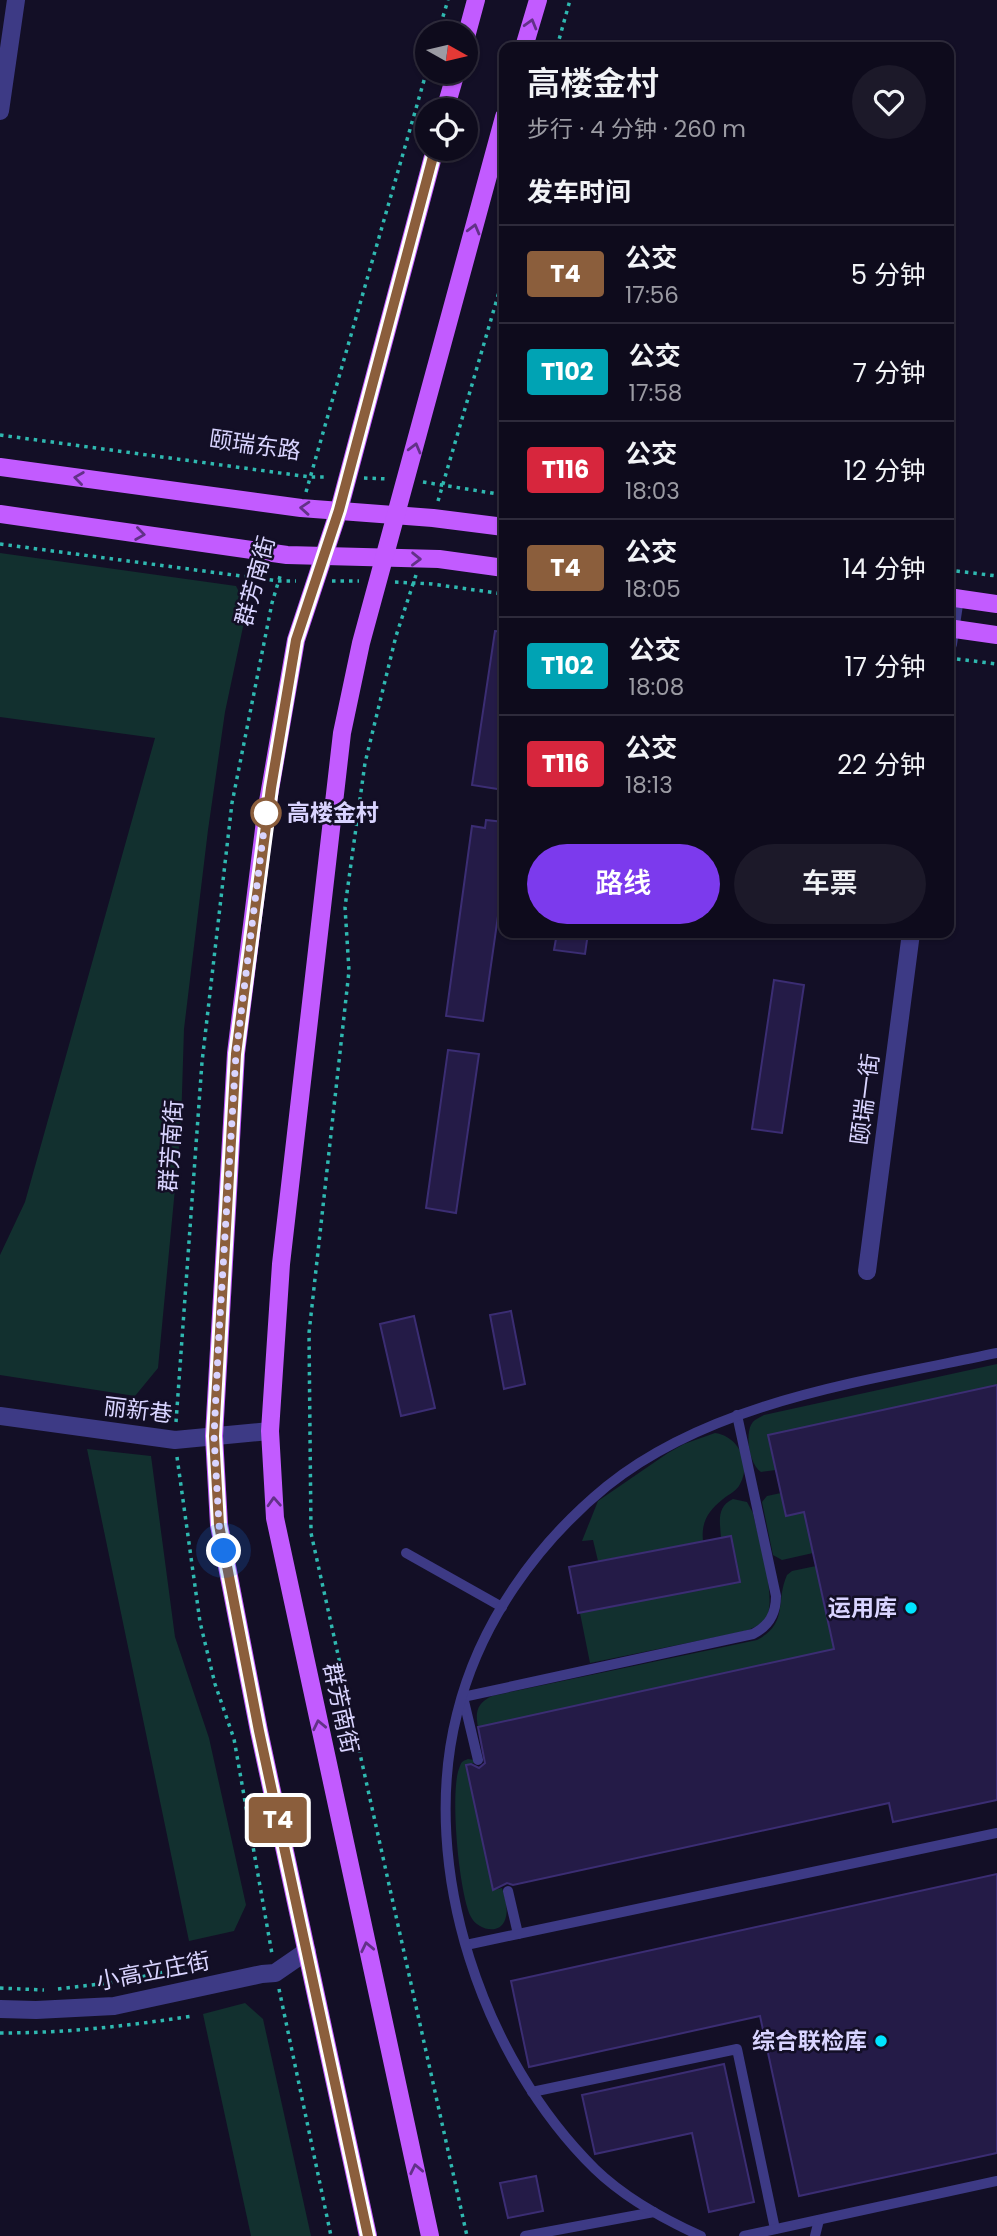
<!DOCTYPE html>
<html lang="zh">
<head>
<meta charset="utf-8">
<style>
	:root { --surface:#0e0b1c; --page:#1c1929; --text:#f1f3f6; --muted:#9b9ba3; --line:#2e2b3b; --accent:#7c3aed }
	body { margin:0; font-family:Poppins,"Noto Sans SC",sans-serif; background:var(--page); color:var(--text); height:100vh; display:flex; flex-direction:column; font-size:26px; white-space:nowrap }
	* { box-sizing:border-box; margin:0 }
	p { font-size:23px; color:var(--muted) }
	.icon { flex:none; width:38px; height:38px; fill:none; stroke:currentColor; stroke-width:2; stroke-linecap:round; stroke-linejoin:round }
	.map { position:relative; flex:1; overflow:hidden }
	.panel { position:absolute; left:499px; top:42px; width:455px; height:896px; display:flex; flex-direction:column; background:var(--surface); border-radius:14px; box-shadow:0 2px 5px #0004,0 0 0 2px var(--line) }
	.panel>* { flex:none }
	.badge { padding:0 14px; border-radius:5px; font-size:24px; line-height:46px }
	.needle { width:46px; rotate:98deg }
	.buttons { position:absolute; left:415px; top:21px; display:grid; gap:14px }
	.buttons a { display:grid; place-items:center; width:63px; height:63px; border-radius:50%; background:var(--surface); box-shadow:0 2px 5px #0004,0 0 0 2px var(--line); font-size:35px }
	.you { position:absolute; width:35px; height:35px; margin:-18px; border:5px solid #fff; border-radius:50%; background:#1a73e8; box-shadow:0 0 0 10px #1a73e833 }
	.map>.badge { position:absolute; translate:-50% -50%; box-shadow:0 0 0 4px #fff }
	h2 { padding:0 28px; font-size:26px; line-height:63px }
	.round { display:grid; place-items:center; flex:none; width:74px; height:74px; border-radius:37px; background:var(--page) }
	.headline { display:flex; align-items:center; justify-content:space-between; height:119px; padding:0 28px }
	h1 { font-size:33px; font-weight:600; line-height:52px }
	.action { display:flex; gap:14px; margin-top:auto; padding:14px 28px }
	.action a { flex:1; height:80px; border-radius:42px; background:var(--accent); color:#fff; font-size:28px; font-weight:600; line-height:80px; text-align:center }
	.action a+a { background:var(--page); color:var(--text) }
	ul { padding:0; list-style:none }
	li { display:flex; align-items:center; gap:21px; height:98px; padding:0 28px; border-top:2px solid var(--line) }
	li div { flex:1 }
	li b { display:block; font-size:26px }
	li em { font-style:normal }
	li .badge { min-width:77px; font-weight:700; text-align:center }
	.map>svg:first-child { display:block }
</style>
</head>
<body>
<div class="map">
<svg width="997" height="2236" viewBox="0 0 997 2236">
	<rect width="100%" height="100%" fill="#130f26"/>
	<g fill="#12302f">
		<path d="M0,553L236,586L247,608L225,712L208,830L184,1029L181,1125L158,1368L135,1396L0,1375V1255L25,1202L155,738L0,717Z"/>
		<path d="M997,1364V1385L776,1470L761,1472C750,1465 745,1437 751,1425C754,1419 759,1418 764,1415Z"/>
		<path d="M715,1433C738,1436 752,1463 740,1484C737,1491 729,1494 723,1499C708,1511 701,1522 703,1541L598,1561L593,1540L582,1541L598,1501L668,1453L684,1444Z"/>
		<path d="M87,1449L151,1456L175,1637L209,1738L246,1905L234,1931L189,1941Z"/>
		<path d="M781,1493L786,1516L804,1512L813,1553L782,1560L773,1555L762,1502L767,1496Z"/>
		<path d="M733,1499L747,1502L753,1513C757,1535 779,1602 765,1620C759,1626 749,1630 741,1632L590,1663L580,1613L740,1582L731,1536L721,1538C720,1522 716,1507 733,1499Z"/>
		<path d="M816,1566L834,1649L478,1727C475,1712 477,1703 492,1696L757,1640C789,1623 775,1602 787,1575L792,1571Z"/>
		<path d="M468,1759L474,1760L475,1763L466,1765L494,1890L502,1888C505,1897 509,1910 505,1920C499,1936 477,1929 471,1917C459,1895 449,1788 460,1766C462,1761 463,1761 468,1759Z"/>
		<path d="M245,2003L263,2019L311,2236H251L203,2014Z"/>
	</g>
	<g fill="#241b47" stroke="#3b2d73" stroke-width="2">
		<path d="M495,631L504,632V790L472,785Z"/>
		<path d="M486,820L504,822V874L483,1021L446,1016L472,826L485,828Z"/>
		<path d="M557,933H588L585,954L554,950Z"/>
		<path d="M774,980L804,985L782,1133L752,1129Z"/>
		<path d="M448,1050L479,1054L456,1213L426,1208Z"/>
		<path d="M511,1311L525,1384L504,1389L490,1315Z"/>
		<path d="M414,1316L435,1408L401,1416L380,1324Z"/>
		<path d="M997,1385V1800L893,1822L889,1803L513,1885L507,1883L493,1890L466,1765L471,1764L479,1768L485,1763L478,1727L834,1649L804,1512L786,1516L768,1435Z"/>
		<path d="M731,1536L740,1582L578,1613L569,1567Z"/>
		<path d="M997,1874V2153L799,2196L760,2016L529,2067L511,1981Z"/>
		<path d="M724,2064L754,2202L709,2212L692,2133L595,2154L582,2095Z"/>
		<path d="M536,2176L543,2211L508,2218L500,2183Z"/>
	</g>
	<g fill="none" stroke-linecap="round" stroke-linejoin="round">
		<g stroke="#2fb8b0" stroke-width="3.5" stroke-dasharray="3.5 5" stroke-linecap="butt">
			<path d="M438,33L448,0"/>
			<path d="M557,47L570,0"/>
			<path d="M0,435L310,477H328"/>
			<path d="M364,478L388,479"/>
			<path d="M423,482L504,495"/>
			<path d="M306,492L427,70"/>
			<path d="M438,501L504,275"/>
			<path d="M0,544L279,581H296"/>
			<path d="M948,570L997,576"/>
			<path d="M416,575L396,636L365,763L345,907L349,971L309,1333L311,1533L467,2236"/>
			<path d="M332,581H359"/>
			<path d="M395,582L432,584L504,594"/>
			<path d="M957,659L997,664"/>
			<path d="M176,1422L202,1062L232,803L272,603L281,573"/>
			<path d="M177,1457L200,1622L215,1684L234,1739L272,1954"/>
			<path d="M0,1988L44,1990"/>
			<path d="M58,1989L116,1982L184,1968"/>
			<path d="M279,1989L331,2236"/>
			<path d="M0,2033C68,2033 126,2026 193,2016"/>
		</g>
		<g stroke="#3d3a85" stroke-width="10">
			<path d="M406,1553L502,1607"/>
			<path d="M478,1760L463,1697L753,1634C769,1626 776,1614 776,1596L737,1415"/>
			<path d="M508,1891L518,1934"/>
			<path d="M466,1945L997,1833"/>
			<path d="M532,2092L737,2049L775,2229"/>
			<path d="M525,2236L654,2212"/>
			<path d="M701,2236C663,2219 625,2198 595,2169C483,2059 418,1868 457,1714C479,1624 536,1544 607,1486C714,1400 867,1381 997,1353"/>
			<path d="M744,2236L997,2181"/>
			<path d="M815,2236L819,2220"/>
		</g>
		<g stroke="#3d3a85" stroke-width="18">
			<path d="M948,644L955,598"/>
			<path d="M867,1271L911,933"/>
		</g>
		<g stroke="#3d3a85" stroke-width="18">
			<path d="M0,111L16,0"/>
			<path d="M0,1416L175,1440L270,1431"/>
			<path d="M0,2009L36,2010L114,2006L262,1974L275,1973L307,1951"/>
		</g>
		<g stroke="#c25bff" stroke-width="18">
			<path d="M466,37L476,0"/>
			<path d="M524,47L538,0"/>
			<path d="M445,110L456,72"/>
			<path d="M0,467L301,508L433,518L504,527"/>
			<path d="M0,514L287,555L439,559L504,568"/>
			<path d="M948,597L997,604"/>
			<path d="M948,628L997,635"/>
			<path d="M368,2236L259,1731L219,1525L214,1436L236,1053L266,813L296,640L339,510L435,149"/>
			<path d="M430,2236L275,1518L270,1431L281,1264L342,733L361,643L504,117"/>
		</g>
	</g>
	<defs><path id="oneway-chevron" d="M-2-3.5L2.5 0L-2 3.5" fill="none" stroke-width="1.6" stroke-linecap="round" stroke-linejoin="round" transform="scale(1.75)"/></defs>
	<g stroke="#623188">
		<use href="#oneway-chevron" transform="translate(531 24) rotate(-74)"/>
		<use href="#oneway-chevron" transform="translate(474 229) rotate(-75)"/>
		<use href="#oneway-chevron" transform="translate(415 448) rotate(-75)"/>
		<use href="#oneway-chevron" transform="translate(79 478) rotate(-172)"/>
		<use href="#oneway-chevron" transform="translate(305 508) rotate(-176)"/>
		<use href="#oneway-chevron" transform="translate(140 534) rotate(8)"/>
		<use href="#oneway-chevron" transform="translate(416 559) rotate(1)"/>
		<use href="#oneway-chevron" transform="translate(274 1502) rotate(-93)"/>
		<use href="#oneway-chevron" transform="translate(319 1725) rotate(-102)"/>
		<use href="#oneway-chevron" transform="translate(367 1947) rotate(-102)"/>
		<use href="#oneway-chevron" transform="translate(416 2169) rotate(-102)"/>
	</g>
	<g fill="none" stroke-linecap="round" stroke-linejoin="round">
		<defs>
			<path id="line" d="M368,2236L259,1731L219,1525L214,1436L236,1054L271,788L296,640L339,510L435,149"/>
		</defs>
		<use href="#line" stroke="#fff" stroke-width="16"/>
		<use href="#line" stroke="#8b5e3c" stroke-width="10"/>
		<path stroke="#d9d4ff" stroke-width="7" stroke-dasharray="0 12.6" d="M224,1551L219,1525L214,1436L219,1334L236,1054L266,813"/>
	</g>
	<circle fill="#fff" stroke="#8b5e3c" stroke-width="3.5" cx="266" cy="813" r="14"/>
	<g fill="#00e5ff" stroke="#130f26" stroke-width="2.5">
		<circle cx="911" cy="1608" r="7"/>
		<circle cx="881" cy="2041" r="7"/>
	</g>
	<g text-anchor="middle" stroke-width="5" stroke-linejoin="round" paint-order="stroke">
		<g font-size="23" fill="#d9d4ff" stroke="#130f26">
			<text transform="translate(255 445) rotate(8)" y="8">颐瑞东路</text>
			<text transform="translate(255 581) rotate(-75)" y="8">群芳南街</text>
			<text transform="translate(865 1099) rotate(-83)" y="8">颐瑞一街</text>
			<text transform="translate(171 1146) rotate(-86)" y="8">群芳南街</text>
			<text transform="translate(138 1410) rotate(7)" y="8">丽新巷</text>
			<text transform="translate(341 1708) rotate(78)" y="8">群芳南街</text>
			<text transform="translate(153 1971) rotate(-11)" y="8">小高立庄街</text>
		</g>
		<g font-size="23" font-weight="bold" fill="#d9d4ff" stroke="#130f26" text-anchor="start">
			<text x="287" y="821">高楼金村</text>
		</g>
		<g font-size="23" font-weight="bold" fill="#d9d4ff" stroke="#130f26" text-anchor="end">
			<text x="897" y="1616">运用库</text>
			<text x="867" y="2049">综合联检库</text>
		</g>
	</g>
</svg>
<div class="buttons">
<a><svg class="needle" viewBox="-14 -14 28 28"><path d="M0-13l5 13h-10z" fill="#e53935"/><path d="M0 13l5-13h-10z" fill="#9b9ba3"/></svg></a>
<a><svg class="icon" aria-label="locate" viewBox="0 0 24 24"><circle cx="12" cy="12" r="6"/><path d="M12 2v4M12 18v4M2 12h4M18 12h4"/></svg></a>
</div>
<div class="you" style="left:224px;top:1551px"></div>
<b class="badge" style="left:278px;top:1820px;background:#8b5e3c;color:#fff">T4</b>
<section class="panel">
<div class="headline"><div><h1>高楼金村</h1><p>步行 · 4 分钟 · 260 m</p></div><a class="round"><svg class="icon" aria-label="heart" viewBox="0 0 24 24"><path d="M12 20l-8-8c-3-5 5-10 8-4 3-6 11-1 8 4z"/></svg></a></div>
<h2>发车时间</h2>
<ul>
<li><span class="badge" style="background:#8b5e3c;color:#fff">T4</span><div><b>公交</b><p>17:56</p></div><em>5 分钟</em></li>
<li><span class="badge" style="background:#00a3b4;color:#fff">T102</span><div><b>公交</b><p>17:58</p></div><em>7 分钟</em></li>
<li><span class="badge" style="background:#d7263d;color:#fff">T116</span><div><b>公交</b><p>18:03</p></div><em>12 分钟</em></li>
<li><span class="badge" style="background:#8b5e3c;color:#fff">T4</span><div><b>公交</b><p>18:05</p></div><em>14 分钟</em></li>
<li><span class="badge" style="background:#00a3b4;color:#fff">T102</span><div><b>公交</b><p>18:08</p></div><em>17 分钟</em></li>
<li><span class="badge" style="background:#d7263d;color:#fff">T116</span><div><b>公交</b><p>18:13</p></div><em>22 分钟</em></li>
</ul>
<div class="action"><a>路线</a><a>车票</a></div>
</section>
</div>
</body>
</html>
